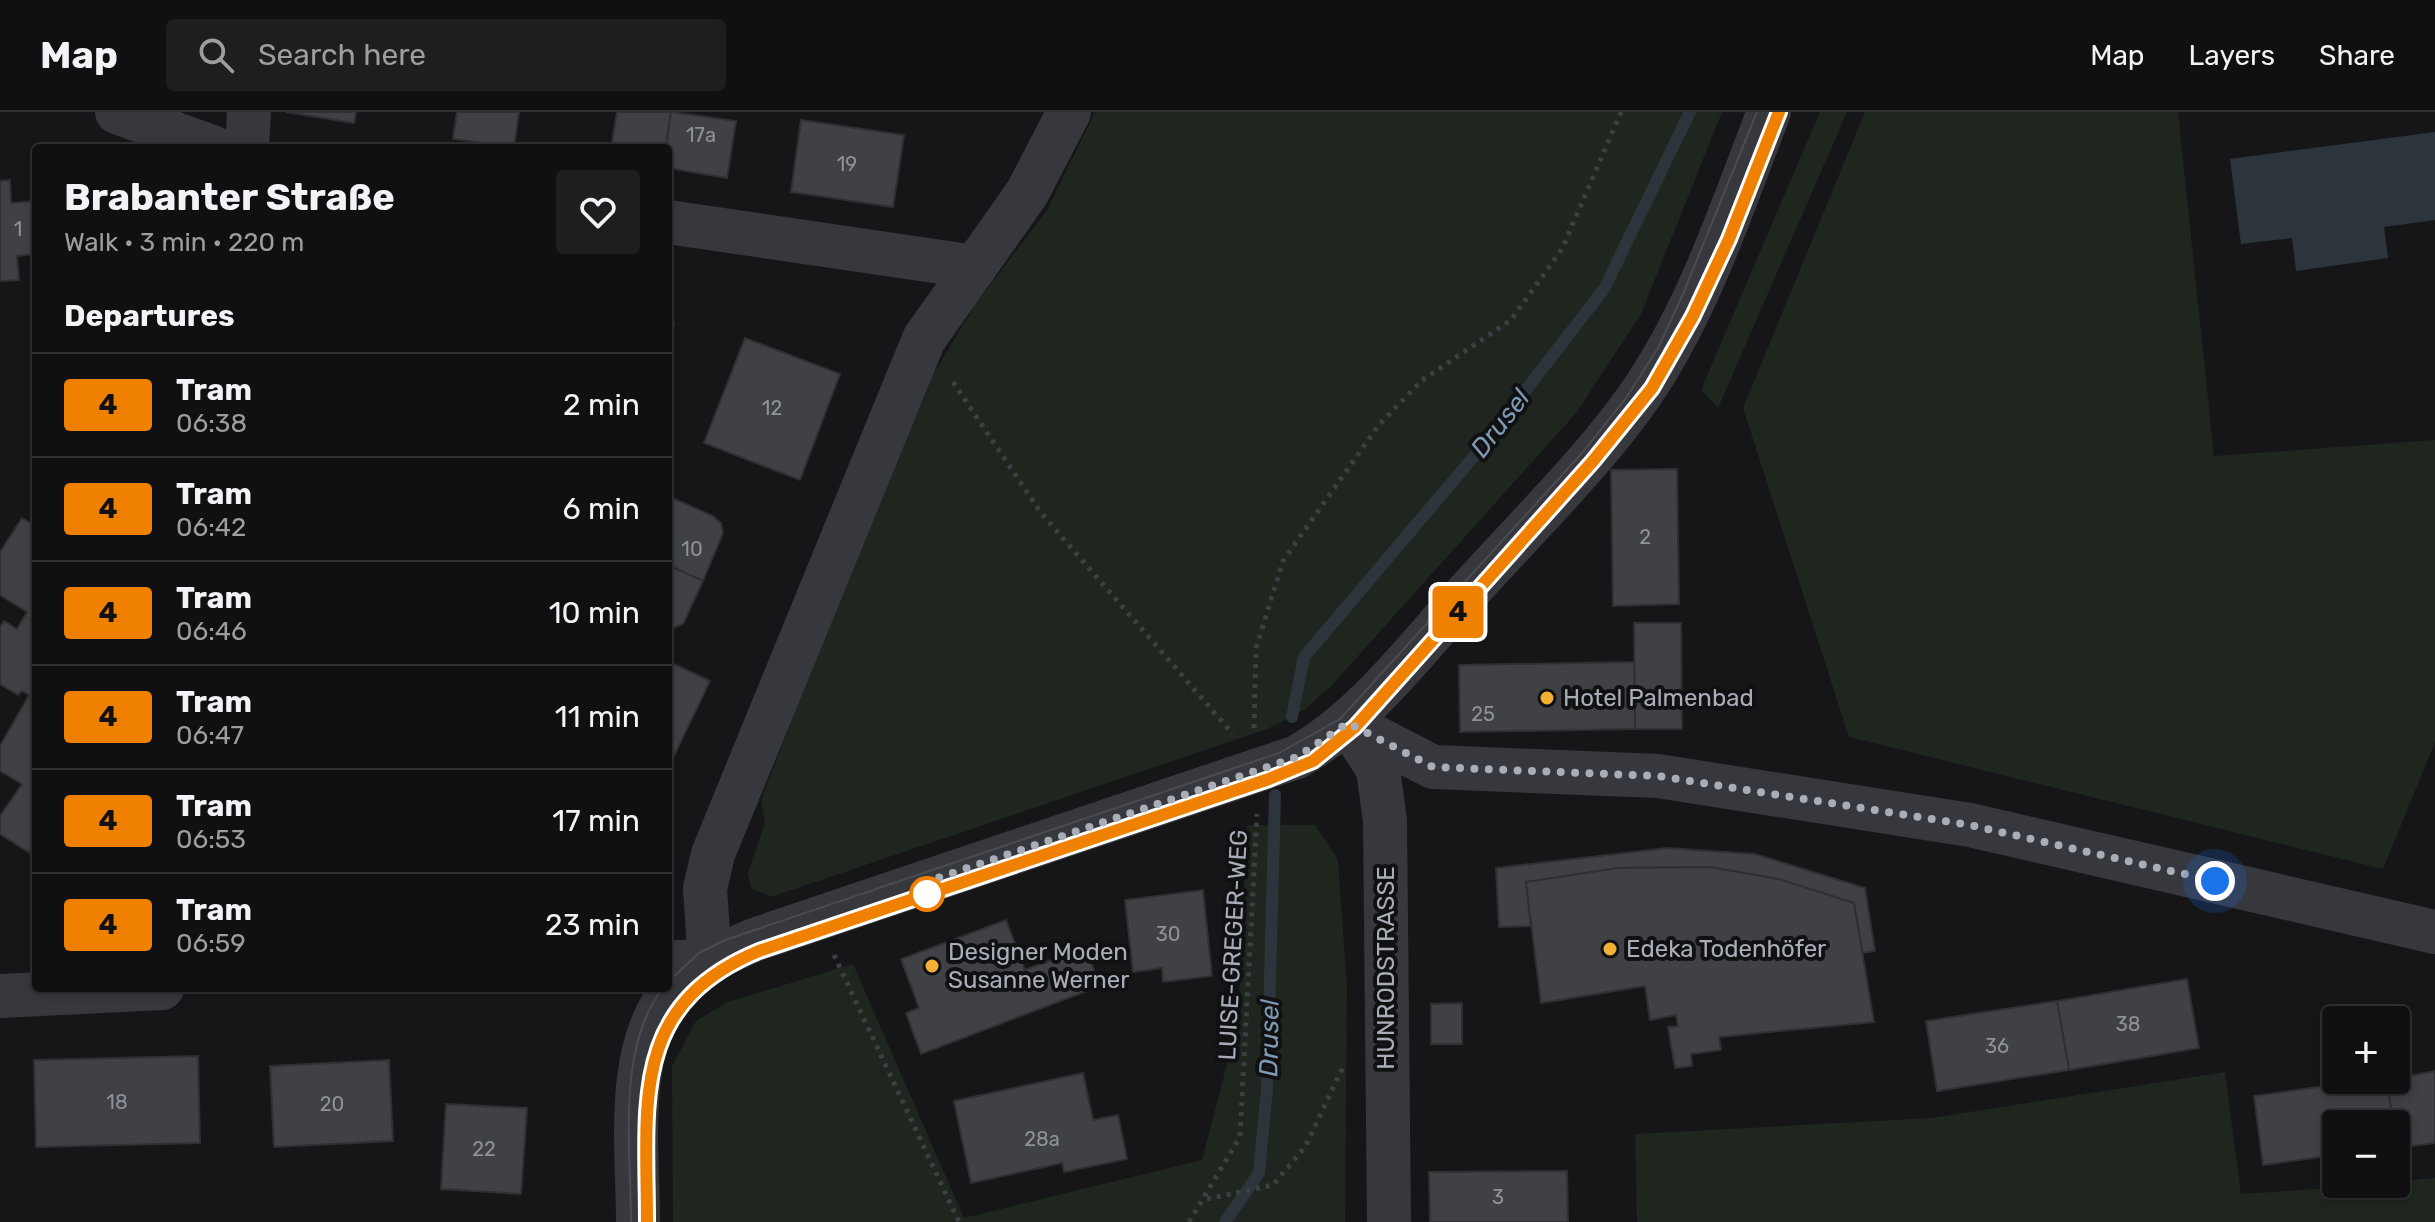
<!DOCTYPE html>
<html lang="en">
<head>
<meta charset="utf-8">
<style>
	:root { --surface:#101012; --page:#1e1e20; --text:#f1f3f6; --muted:#9c9d9f; --line:#303032 }
	body { margin:0; font-family:Rubik,sans-serif; background:var(--page); color:var(--text); height:100vh; display:flex; flex-direction:column; font-size:30px; white-space:nowrap }
	* { box-sizing:border-box; margin:0 }
	p { font-size:26px; color:var(--muted) }
	.icon { flex:none; width:44px; height:44px; fill:none; stroke:currentColor; stroke-width:2; stroke-linecap:round; stroke-linejoin:round }
	.map { position:relative; flex:1; overflow:hidden }
	.sheet { position:absolute; left:32px; top:32px; width:640px; height:848px; display:flex; flex-direction:column; background:var(--surface); border-radius:8px; box-shadow:0 4px 12px #0003,0 0 0 2px var(--line) }
	.sheet>* { flex:none }
	.badge { padding:0 16px; border-radius:6px; font-size:28px; line-height:52px }
	.tools { position:absolute; left:2322px; top:894px; display:grid; gap:16px }
	.tools a { display:grid; place-items:center; width:88px; height:88px; border-radius:8px; background:var(--surface); box-shadow:0 4px 12px #0003,0 0 0 2px var(--line); font-size:40px }
	.you { position:absolute; width:40px; height:40px; margin:-20px; border:6px solid #fff; border-radius:50%; background:#1a73e8; box-shadow:0 0 0 12px #1a73e833 }
	.map>.badge { position:absolute; translate:-50% -50%; box-shadow:0 0 0 4px #fff }
	h2 { padding:0 32px; font-size:30px; line-height:72px }
	.round { display:grid; place-items:center; flex:none; width:84px; height:84px; border-radius:8px; background:var(--page) }
	.head { display:flex; align-items:center; justify-content:space-between; height:136px; padding:0 32px }
	h1 { font-size:38px; font-weight:700; line-height:60px }
	ul { padding:0; list-style:none }
	li { display:flex; align-items:center; gap:24px; height:104px; padding:0 32px; border-top:2px solid var(--line) }
	li div { flex:1 }
	li b { display:block; font-size:30px }
	li em { font-style:normal }
	li .badge { min-width:88px; font-weight:700; text-align:center }
	header { display:flex; align-items:center; gap:48px; box-sizing:border-box; height:112px; padding:0 40px; background:var(--surface); border-bottom:2px solid var(--line) }
	header strong { font-size:38px }
	nav { display:flex; gap:44px; margin-inline-start:auto; font-size:28px }
	.search { width:560px; height:72px; background:var(--page); display:flex; align-items:center; gap:20px; box-sizing:border-box; padding:0 28px; border-radius:8px; color:var(--muted); font-size:30px }
	.map>svg:first-child { display:block }
</style>
</head>
<body>
<header>
<strong>Map</strong>
<div class="search"><svg class="icon" aria-label="search" viewBox="0 0 24 24"><circle cx="10" cy="10" r="6"/><path d="M15 15l6 6"/></svg>Search here</div>
<nav><a>Map</a><a>Layers</a><a>Share</a></nav>
</header>
<div class="map">
<svg width="2435" height="1110" viewBox="0 0 2435 1110">
	<rect width="100%" height="100%" fill="#161618"/>
	<g fill="#1e261f">
		<path d="M1095,0H1722L1641,202L1577,300L1332,573L1304,598L1267,617L771,785L751,776L748,761L765,711L761,688L808,565L934,261L975,193L1047,98Z"/>
		<path d="M1820,0H1847L1718,296L1701,278Z"/>
		<path d="M1865,0H2178L2214,344L2435,328V630L2383,757L1849,625L1743,296Z"/>
		<path d="M1247,713H1315L1338,748L1347,874L1345,1110H673L672,954L696,909L728,890L853,852L964,1106L1202,1048L1238,910Z"/>
		<path d="M2225,960L2241,1082L2396,1072V1069L2435,1066V1110H1637L1635,1022L1931,1006Z"/>
	</g>
	<path fill="#2c353c" d="M2435,20V108L2384,115L2388,146L2296,159L2292,126L2241,132L2230,47Z"/>
	<g fill="none" stroke-linecap="round" stroke-linejoin="round">
		<g stroke="#2c353c" stroke-width="12">
			<path d="M1292,605L1304,545L1481,336L1604,177L1690,0"/>
			<path d="M1225,1110L1259,1061L1267,977L1275,683"/>
		</g>
	</g>
	<g fill="#404145" stroke="#303034" stroke-width="2">
		<path d="M286,0H356L354,11Z"/>
		<path d="M457,0H519L514,35L453,27Z"/>
		<path d="M617,0H671L666,36H611Z"/>
		<path d="M671,0L736,9L727,66L668,56L666,36Z"/>
		<path d="M801,8L904,23L893,95L791,80Z"/>
		<path d="M10,68L11,91L36,89V142L17,144L19,168L0,169V69Z"/>
		<path d="M668,210L674,211L668,251Z"/>
		<path d="M745,226L840,262L800,368L704,331Z"/>
		<path d="M1677,357L1679,492L1613,494L1611,358Z"/>
		<path d="M668,384L713,404L721,411L723,421L703,469L668,453Z"/>
		<path d="M22,406L36,414V587L22,579L18,583L0,572V515L4,509L17,517L27,500L0,483V440Z"/>
		<path d="M668,453L703,469L683,512L673,516H668Z"/>
		<path d="M1634,511H1681L1682,617H1635Z"/>
		<path d="M668,549L710,569L674,644L668,641Z"/>
		<path d="M1634,550L1635,617L1460,620L1459,553Z"/>
		<path d="M29,583L36,587V745L0,722V704L22,672L0,659V634Z"/>
		<path d="M1667,736L1755,742L1865,776L1875,839L1862,841L1854,791L1778,767L1709,755L1618,756L1526,770L1531,814L1499,815L1496,756Z"/>
		<path d="M1709,755L1778,767L1854,791L1874,910L1719,925L1721,938L1691,942L1692,954L1675,956L1668,915L1678,914L1676,903L1650,908L1645,874L1541,891L1526,770L1618,756Z"/>
		<path d="M1203,778L1212,864L1163,870L1162,856L1133,860L1125,788Z"/>
		<path d="M1006,808L1025,858L1085,835L1100,874L921,942L906,901L919,896L901,847Z"/>
		<path d="M2187,867L2199,936L2069,958L2057,889Z"/>
		<path d="M2057,889L2069,958L1937,979L1926,909Z"/>
		<path d="M1462,891V932H1431V892Z"/>
		<path d="M198,944L200,1031L36,1035L34,948Z"/>
		<path d="M389,948L393,1029L274,1035L270,954Z"/>
		<path d="M2435,959V1031L2396,1036V1012H2393L2387,968Z"/>
		<path d="M1083,961L1093,1008L1118,1003L1127,1047L1064,1060L1062,1051L971,1071L954,989Z"/>
		<path d="M2367,968H2387L2393,1012H2336V1043L2263,1053L2254,984Z"/>
		<path d="M446,992L527,996L521,1082L441,1077Z"/>
		<path d="M1567,1059L1568,1110H1430L1429,1060Z"/>
	</g>
	<g fill="none" stroke-linecap="round" stroke-linejoin="round">
		<g stroke="#3d3f44" stroke-width="5" stroke-dasharray="4 6" stroke-linecap="butt">
			<path d="M953,270L1041,401L1233,622"/>
			<path d="M1254,616L1256,536L1283,449L1378,314L1421,269L1511,208L1562,137L1621,0"/>
			<path d="M834,843L959,1110"/>
			<path d="M1207,1087L1273,1073L1305,1035L1343,955"/>
			<path d="M1189,1110L1240,1025L1257,702"/>
		</g>
		<g stroke="#37383d" stroke-width="44">
			<path d="M117,0L214,36"/>
			<path d="M247,36L249,0"/>
			<path d="M668,110L975,155"/>
			<path d="M1348,611L1433,655L1658,664L1970,713L2435,820"/>
			<path d="M1348,611L1378,657L1385,709L1389,1110"/>
			<path d="M710,848L705,777L713,742L924,227L1027,81L1069,0"/>
			<path d="M668,851L710,848L754,828L1297,645C1362,608 1409,546 1458,491C1518,423 1600,345 1648,271C1702,188 1733,92 1769,0"/>
			<path d="M0,884L162,876"/>
			<path d="M638,1110C638,1037 623,932 676,874C685,864 699,856 710,848"/>
		</g>
		<g stroke="#4a4c52" stroke-width="2">
			<path d="M668,870L699,841L725,828L1279,641L1340,607L1583,340L1626,286L1658,236L1683,182L1757,0"/>
			<path d="M631,1110C631,1038 616,935 663,876"/>
			<path d="M647,1110C648,992 629,893 759,839L1269,667L1313,649L1337,632L1593,349L1652,276L1693,204L1729,127L1779,0"/>
		</g>
	</g>
	<g fill="none" stroke-linecap="round" stroke-linejoin="round">
		<defs>
			<path id="line" d="M647,1110C647,992 629,893 759,839L1269,667L1313,649L1355,615L1593,349L1652,276L1693,204L1729,127L1779,0"/>
		</defs>
		<use href="#line" stroke="#fff" stroke-width="18"/>
		<use href="#line" stroke="#f08100" stroke-width="12"/>
		<path stroke="#a8adb8" stroke-width="8" stroke-dasharray="0 14.4" d="M927,782L923,771L1297,645L1348,611L1433,655L1658,664L1970,713L2215,769"/>
	</g>
	<g fill="#f2b134" stroke="#111113" stroke-width="3">
		<circle cx="1547" cy="586" r="8"/>
		<circle cx="1610" cy="837" r="8"/>
		<circle cx="932" cy="854" r="8"/>
	</g>
	<circle fill="#fff" stroke="#f08100" stroke-width="4" cx="927" cy="782" r="16"/>
	<g text-anchor="middle" stroke-width="8" stroke-linejoin="round" paint-order="stroke">
		<g font-size="20" fill="#8e929b">
			<text x="701" y="30">17a</text>
			<text x="847" y="59">19</text>
			<text x="18" y="124">1</text>
			<text x="772" y="303">12</text>
			<text x="1645" y="432">2</text>
			<text x="692" y="444">10</text>
			<text x="1483" y="609">25</text>
			<text x="1168" y="829">30</text>
			<text x="2128" y="919">38</text>
			<text x="1997" y="941">36</text>
			<text x="117" y="997">18</text>
			<text x="332" y="999">20</text>
			<text x="1042" y="1034">28a</text>
			<text x="484" y="1044">22</text>
			<text x="1498" y="1092">3</text>
		</g>
		<g font-size="24" fill="#a8adb8" stroke="#111113" text-anchor="start">
			<text x="1563" y="594">Hotel Palmenbad</text>
			<text x="1626" y="845">Edeka Todenhöfer</text>
			<text x="948" y="848">Designer Moden<tspan x="948" dy="28">Susanne Werner</tspan></text>
		</g>
		<g font-size="24" fill="#a8adb8" stroke="#111113">
			<text transform="translate(1233 833) rotate(-87)" y="8">LUISE-GREGER-WEG</text>
			<text transform="translate(1386 856) rotate(-90)" y="8">HUNRODSTRASSE</text>
		</g>
		<g font-size="26" font-style="italic" fill="#7f9bb3" stroke="#111113">
			<text transform="translate(1500 311) rotate(-52)" y="9">Drusel</text>
			<text transform="translate(1269 926) rotate(-89)" y="9">Drusel</text>
		</g>
	</g>
</svg>
<div class="tools">
<a>+</a>
<a>−</a>
</div>
<div class="you" style="left:2215px;top:769px"></div>
<b class="badge" style="left:1458px;top:500px;background:#f08100;color:#111">4</b>
<section class="sheet">
<div class="head"><div><h1>Brabanter Straße</h1><p>Walk · 3 min · 220 m</p></div><a class="round"><svg class="icon" aria-label="heart" viewBox="0 0 24 24"><path d="M12 20l-8-8c-3-5 5-10 8-4 3-6 11-1 8 4z"/></svg></a></div>
<h2>Departures</h2>
<ul>
<li><span class="badge" style="background:#f08100;color:#111">4</span><div><b>Tram</b><p>06:38</p></div><em>2 min</em></li>
<li><span class="badge" style="background:#f08100;color:#111">4</span><div><b>Tram</b><p>06:42</p></div><em>6 min</em></li>
<li><span class="badge" style="background:#f08100;color:#111">4</span><div><b>Tram</b><p>06:46</p></div><em>10 min</em></li>
<li><span class="badge" style="background:#f08100;color:#111">4</span><div><b>Tram</b><p>06:47</p></div><em>11 min</em></li>
<li><span class="badge" style="background:#f08100;color:#111">4</span><div><b>Tram</b><p>06:53</p></div><em>17 min</em></li>
<li><span class="badge" style="background:#f08100;color:#111">4</span><div><b>Tram</b><p>06:59</p></div><em>23 min</em></li>
</ul>
</section>
</div>
</body>
</html>
